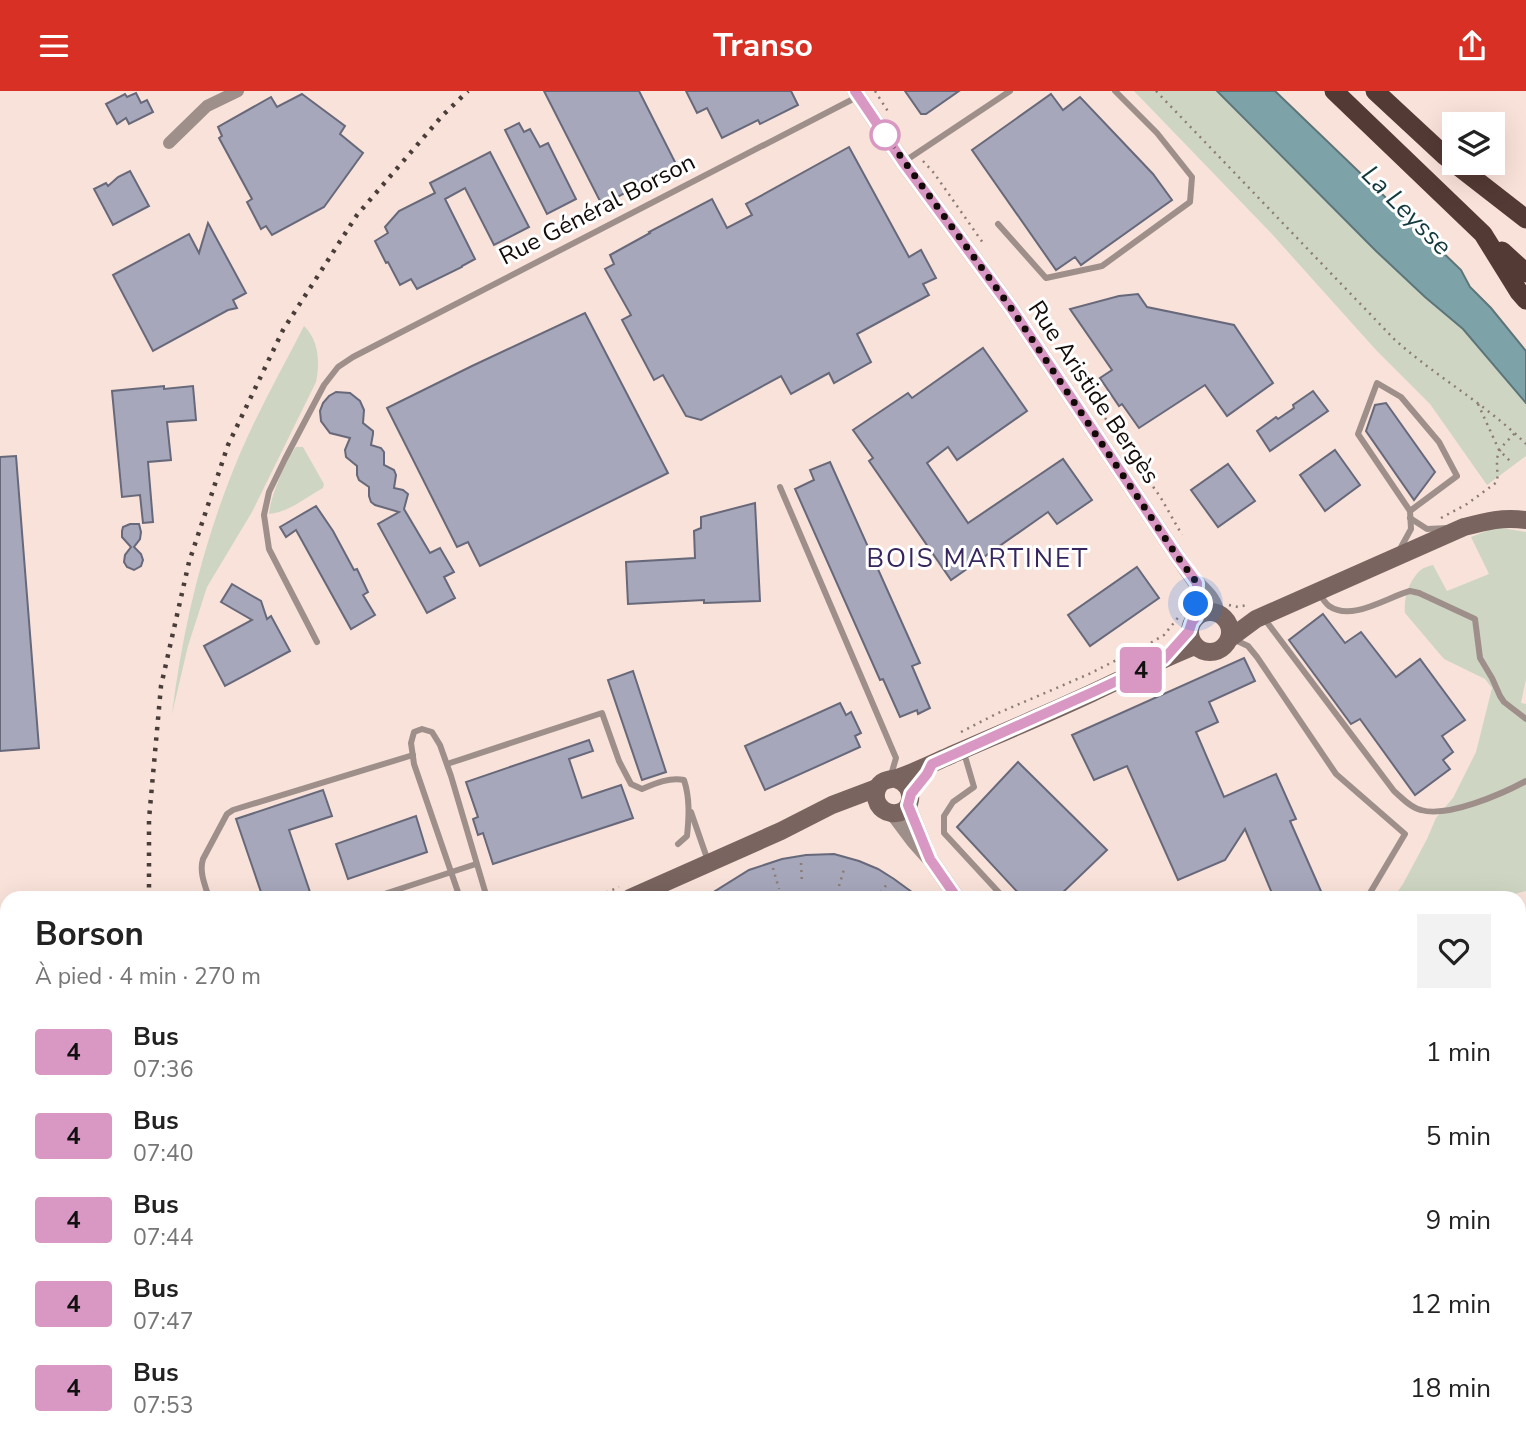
<!DOCTYPE html>
<html lang="fr">
<head>
<meta charset="utf-8">
<style>
	:root { --surface:#fff; --page:#f2f2f2; --text:#222; --muted:#767676; --accent:#d93025 }
	body { margin:0; font-family:"Nunito Sans",sans-serif; background:var(--page); color:var(--text); height:100vh; display:flex; flex-direction:column; font-size:26px; white-space:nowrap }
	* { box-sizing:border-box; margin:0 }
	p { font-size:23px; color:var(--muted) }
	.icon { flex:none; width:38px; height:38px; fill:none; stroke:currentColor; stroke-width:2; stroke-linecap:round; stroke-linejoin:round }
	.map { position:relative; flex:1; overflow:hidden }
	.sheet { position:absolute; left:0px; top:800px; width:1526px; height:555px; display:flex; flex-direction:column; background:var(--surface); border-radius:21px 21px 0 0; box-shadow:0 7px 28px #0002 }
	.sheet>* { flex:none }
	.badge { padding:0 14px; border-radius:5px; font-size:24px; line-height:46px }
	.controls { position:absolute; left:1442px; top:21px; display:grid; gap:14px }
	.controls a { display:grid; place-items:center; width:63px; height:63px; border-radius:0px; background:var(--surface); box-shadow:0 7px 28px #0002; font-size:35px }
	.you { position:absolute; width:35px; height:35px; margin:-18px; border:5px solid #fff; border-radius:50%; background:#1a73e8; box-shadow:0 0 0 10px #1a73e833 }
	.map>.badge { position:absolute; translate:-50% -50%; box-shadow:0 0 0 4px #fff }
	.round { display:grid; place-items:center; flex:none; width:74px; height:74px; border-radius:0px; background:var(--page) }
	.headline { display:flex; align-items:center; justify-content:space-between; height:119px; padding:0 35px }
	h1 { font-size:33px; font-weight:700; line-height:52px }
	ul { padding:0; list-style:none }
	li { display:flex; align-items:center; gap:21px; height:84px; padding:0 35px }
	li div { flex:1 }
	li b { display:block; font-size:26px }
	li em { font-style:normal }
	li .badge { min-width:77px; font-weight:700; text-align:center }
	header { display:flex; justify-content:space-between; align-items:center; height:91px; padding:0 35px; background:var(--accent); color:#fff; font-size:32px; font-weight:700 }
	.map>svg:first-child { display:block }
</style>
</head>
<body>
<header><svg class="icon" aria-label="menu" viewBox="0 0 24 24"><path d="M4 6h16M4 12h16M4 18h16"/></svg>Transo<svg class="icon" aria-label="share" viewBox="0 0 24 24"><path d="M12 15V3M7 8l5-5 5 5M5 13v7h14v-7"/></svg></header>
<div class="map">
<svg width="1526" height="1354" viewBox="0 0 1526 1354">
	<rect width="100%" height="100%" fill="#f9e2d9"/>
	<g fill="#ced6c3">
		<path d="M1134,0H1217L1247,32L1425,206L1463,238L1526,312V365L1487,394L1430,313L1376,259L1271,142Z"/>
		<path d="M304,235C319,249 320,272 316,291L252,421L207,496L188,555L172,623C183,534 204,448 239,365C258,320 282,278 304,235Z"/>
		<path d="M296,356H303L324,393L323,397C307,406 287,422 269,423C270,407 286,368 296,356Z"/>
		<path d="M1496,436L1526,441V588L1521,612L1526,613V800L1499,807H1393L1403,793L1427,748L1436,727L1453,707L1476,661L1492,597L1485,588L1444,568L1405,522C1403,507 1410,487 1422,478C1423,477 1432,474 1433,474L1447,500L1489,483L1471,446Z"/>
		<path d="M1519,899L1526,921V1198L1519,1200Z"/>
		<path d="M0,1231H2L7,1248V1302L3,1304L7,1314V1348H22L24,1354H0Z"/>
	</g>
	<path fill="#7da3a9" stroke="#5d7579" stroke-width="2" d="M1217,0H1275L1461,179L1470,196L1491,217L1526,260V312L1463,238L1425,206L1376,160Z"/>
	<g fill="#a6a7bb" stroke="#67687a" stroke-width="2">
		<path d="M544,0H639L677,75L602,114Z"/>
		<path d="M686,0H791L798,14L760,33L758,29L722,47L707,17L697,22Z"/>
		<path d="M905,0H959L926,23H921Z"/>
		<path d="M136,2L141,12L147,9L153,21L129,33L126,27L117,33L106,13L125,3L127,6Z"/>
		<path d="M302,3L345,35L340,43L363,62L324,116L272,144L266,135L261,138L247,111L252,108L219,47L222,45L218,36L271,6L277,16Z"/>
		<path d="M1051,3L1063,19L1080,6L1153,83L1172,109L1081,174L1075,166L1056,179L972,59Z"/>
		<path d="M519,32L524,41L530,38L540,56L548,52L576,108L547,123L505,39Z"/>
		<path d="M849,56L909,166L921,159L936,187L923,193L929,204L857,243L871,271L834,292L829,282L791,303L781,285L701,329L686,325L663,284L654,289L622,229L631,224L605,178L614,173L610,164L650,142L649,141L712,108L727,137L752,124L746,113Z"/>
		<path d="M490,61L529,136L494,154L465,97L445,108L475,168L462,175V176L417,198L411,188L400,194L388,171L386,172L375,150L388,142L385,136L399,120L435,102L430,92Z"/>
		<path d="M130,80L149,115L113,134L94,98L106,92L108,95L118,86Z"/>
		<path d="M208,132L246,202L233,209L237,217L228,219L153,260L113,184L189,143L199,162Z"/>
		<path d="M1138,203L1147,216L1234,234L1273,292L1227,325L1205,294L1139,337L1122,313L1119,315L1100,287L1112,279L1070,218L1119,205Z"/>
		<path d="M585,222L668,382L480,475L468,451L457,456L387,317L472,275Z"/>
		<path d="M983,257L1027,320L957,369L948,356L927,372L968,432L1063,368L1092,409L1057,433L1048,421L951,489L869,370L873,367L853,339L908,302L912,307Z"/>
		<path d="M164,295V298L193,295L196,329L167,331L171,369L148,371L153,431L143,432L140,404L122,406L112,300Z"/>
		<path d="M1313,300L1328,320L1270,360L1257,340L1276,326L1278,328L1294,317L1293,314Z"/>
		<path d="M336,301L350,302L360,310L364,319L363,332L373,340V343L371,354L381,357L384,361V374L394,379L396,384L394,397L403,399L408,403L404,418L430,462L440,457L454,481L444,486L455,507L427,522L378,433L399,421L375,414L371,411L369,405V396L359,389L357,384V375L346,366L345,359L350,347L330,342L321,330L320,320L323,312L329,305Z"/>
		<path d="M1386,312L1435,381L1414,409L1366,340L1375,314Z"/>
		<path d="M1335,359L1360,394L1325,420L1300,384Z"/>
		<path d="M16,365L39,657L0,660V366Z"/>
		<path d="M830,371L920,572L912,575L930,617L918,623L917,619L900,626L883,588L880,589L795,398L814,389L810,379Z"/>
		<path d="M1228,373L1255,410L1218,436L1191,399Z"/>
		<path d="M755,412L760,510L704,512V509L628,513L626,471L695,467L694,440L701,437V426Z"/>
		<path d="M316,415L333,440L354,479L357,478L368,501L363,504L375,524L351,538L296,439L286,446L280,436Z"/>
		<path d="M130,433H139L141,441L140,448L134,456L141,463L143,469L141,475L134,479L127,476L124,471L125,464L131,456L122,446V440L123,436Z"/>
		<path d="M1137,476L1159,507L1090,555L1068,524Z"/>
		<path d="M232,493L261,510L267,528L271,525L290,560L225,595L204,555L252,529L221,511Z"/>
		<path d="M1323,523L1345,552L1361,541L1396,586L1420,568L1465,629L1442,645L1453,661L1443,669L1450,678L1415,704L1360,628L1351,633L1289,549Z"/>
		<path d="M1244,567L1255,590L1209,611L1218,631L1196,641L1224,706L1276,683L1296,728L1290,730L1324,807H1274L1245,738L1225,769L1178,789L1127,675L1094,689L1072,644Z"/>
		<path d="M633,580L666,681L642,689L608,589Z"/>
		<path d="M840,612L846,624L851,621L861,642L855,645L860,656L765,699L745,655Z"/>
		<path d="M589,649L593,660L569,668L582,707L621,694L633,727L493,773L483,742L478,744L473,728L478,726L466,691Z"/>
		<path d="M1018,671L1107,759L1057,807H1023L957,736Z"/>
		<path d="M323,699L332,725L289,739L312,807H263L236,728Z"/>
		<path d="M416,725L427,761L348,788L336,753Z"/>
		<path d="M834,763L859,770L878,778L894,788L920,807H704L749,779L782,768L806,764Z"/>
	</g>
	<g fill="none" stroke-linecap="round" stroke-linejoin="round">
		<g stroke="#8c7c76" stroke-width="2.5" stroke-dasharray="2 5" stroke-linecap="butt">
			<path d="M875,0L889,22"/>
			<path d="M1156,0L1394,248C1436,286 1486,313 1526,353"/>
			<path d="M923,70L934,82L983,152"/>
			<path d="M1073,281L1161,407L1182,444"/>
			<path d="M1478,313L1499,359L1510,370"/>
			<path d="M1441,427L1467,413L1497,391C1498,384 1497,379 1497,373C1496,358 1506,352 1515,342"/>
			<path d="M1229,514L1238,516L1247,514"/>
			<path d="M961,641L996,623L1089,583L1152,551L1164,544L1181,523"/>
			<path d="M801,772L802,793"/>
			<path d="M773,777L779,798"/>
			<path d="M839,795L845,775"/>
			<path d="M593,807L619,796"/>
			<path d="M876,807L888,792"/>
		</g>
		<g stroke="#9e8f8b" stroke-width="6">
			<path d="M905,70L1010,0"/>
			<path d="M998,133L1046,187L1102,175L1190,111L1192,86L1157,42L1115,0"/>
			<path d="M780,396L896,667L891,684"/>
			<path d="M1410,427L1427,438L1448,437"/>
			<path d="M1400,458L1411,438L1410,420L1358,343L1377,292L1401,306L1439,351L1457,385L1410,420"/>
			<path d="M1319,502C1322,507 1325,512 1329,515C1352,531 1387,506 1410,500L1419,502L1475,528L1480,567L1492,587L1500,605L1504,611L1526,628"/>
			<path d="M1263,526L1394,700C1402,707 1411,717 1421,719C1447,727 1502,703 1526,690"/>
			<path d="M1235,549L1248,555L1257,566L1336,683L1405,743L1367,807"/>
			<path d="M317,551L269,458L264,424L269,401L285,368L324,294L338,276L353,266L857,6"/>
			<path d="M964,662L974,696L953,711L944,725V742L1004,807"/>
			<path d="M447,673L602,622L619,670L631,693L642,698C656,692 670,686 684,689C690,707 689,726 687,745L678,753"/>
			<path d="M691,721L708,770"/>
			<path d="M209,807C205,794 199,781 203,768L227,723L233,719L413,664"/>
			<path d="M372,807L476,773"/>
			<path d="M460,807L414,673L411,652L414,641L422,638L432,641L440,654L451,685L487,807"/>
			<path d="M0,1220L7,1218"/>
		</g>
		<g stroke="#9e8f8b" stroke-width="12">
			<path d="M169,52L207,15L238,0"/>
			<path d="M343,1348L345,1354"/>
			<path d="M982,1354L984,1348"/>
		</g>
		<g stroke="#9e8f8b" stroke-width="16">
			<path d="M855,0L903,71L1011,217L1177,465C1183,473 1188,481 1194,489C1205,502 1212,504 1217,522"/>
			<path d="M1196,526L1197,492"/>
			<path d="M908,714L925,756"/>
			<path d="M893,722L914,750L930,768L957,807"/>
			<path d="M1340,1348L1341,1354"/>
		</g>
		<g stroke="#79645f" stroke-width="18">
			<circle cx="1210" cy="541" r="20"/>
			<path d="M1229,548L1256,528L1464,436C1487,430 1502,426 1526,429"/>
			<path d="M896,688C918,695 913,725 891,722C886,721 881,718 878,713C875,707 875,699 880,693C886,687 893,689 900,686C917,680 933,672 949,665C997,644 1045,624 1092,602C1126,586 1160,569 1195,555"/>
			<path d="M630,807L781,740L832,714L877,697"/>
			<path d="M0,991L7,988"/>
		</g>
		<g stroke="#543a34" stroke-width="19">
			<path d="M1334,0L1483,143L1519,201L1526,209"/>
			<path d="M1375,0L1445,65L1526,128"/>
			<path d="M1502,160L1526,182"/>
		</g>
		<g stroke="#493d39" stroke-width="4.5" stroke-dasharray="3.5 7" stroke-linecap="butt">
			<path d="M149,807V728L161,595L189,471L228,354L283,239L357,124L442,25L468,0"/>
			<path d="M155,1348V1354"/>
		</g>
	</g>
	<g fill="none" stroke-linecap="round" stroke-linejoin="round">
		<defs>
			<path id="line" d="M855,0L903,71L1011,217L1177,465L1197,492L1196,526L1192,531L1189,540L1164,568L1093,601L932,673L927,683L911,703L908,714L930,768L957,807"/>
		</defs>
		<use href="#line" stroke="#fff" stroke-width="16"/>
		<use href="#line" stroke="#d898c3" stroke-width="10"/>
		<path stroke="#130b08" stroke-width="7" stroke-dasharray="0 12.6" d="M885,44L1011,217L1177,465L1197,492L1196,513"/>
	</g>
	<circle fill="#fff" stroke="#d898c3" stroke-width="3.5" cx="885" cy="44" r="14"/>
	<g text-anchor="middle" stroke-width="6" stroke-linejoin="round" paint-order="stroke">
		<g font-size="24" fill="#130b08" stroke="#fff">
			<text transform="translate(597 118) rotate(-27)" y="8">Rue Général Borson</text>
			<text transform="translate(1094 301) rotate(56)" y="8">Rue Aristide Bergès</text>
		</g>
		<g font-size="26" font-style="italic" fill="#11383d" stroke="#fff">
			<text transform="translate(1407 119) rotate(45)" y="9">La Leysse</text>
		</g>
		<g font-size="26" letter-spacing="2" fill="#37255f" stroke="#fff">
			<text x="978" y="476">BOIS MARTINET</text>
		</g>
	</g>
</svg>
<div class="controls">
<a><svg class="icon" aria-label="layers" viewBox="0 0 24 24"><path d="M12 4l9 5-9 5-9-5zM3 14l9 5 9-5"/></svg></a>
</div>
<div class="you" style="left:1196px;top:513px"></div>
<b class="badge" style="left:1141px;top:579px;background:#d898c3;color:#111">4</b>
<section class="sheet">
<div class="headline"><div><h1>Borson</h1><p>À pied · 4 min · 270 m</p></div><a class="round"><svg class="icon" aria-label="heart" viewBox="0 0 24 24"><path d="M12 20l-8-8c-3-5 5-10 8-4 3-6 11-1 8 4z"/></svg></a></div>
<ul>
<li><span class="badge" style="background:#d898c3;color:#111">4</span><div><b>Bus</b><p>07:36</p></div><em>1 min</em></li>
<li><span class="badge" style="background:#d898c3;color:#111">4</span><div><b>Bus</b><p>07:40</p></div><em>5 min</em></li>
<li><span class="badge" style="background:#d898c3;color:#111">4</span><div><b>Bus</b><p>07:44</p></div><em>9 min</em></li>
<li><span class="badge" style="background:#d898c3;color:#111">4</span><div><b>Bus</b><p>07:47</p></div><em>12 min</em></li>
<li><span class="badge" style="background:#d898c3;color:#111">4</span><div><b>Bus</b><p>07:53</p></div><em>18 min</em></li>
</ul>
</section>
</div>
</body>
</html>
